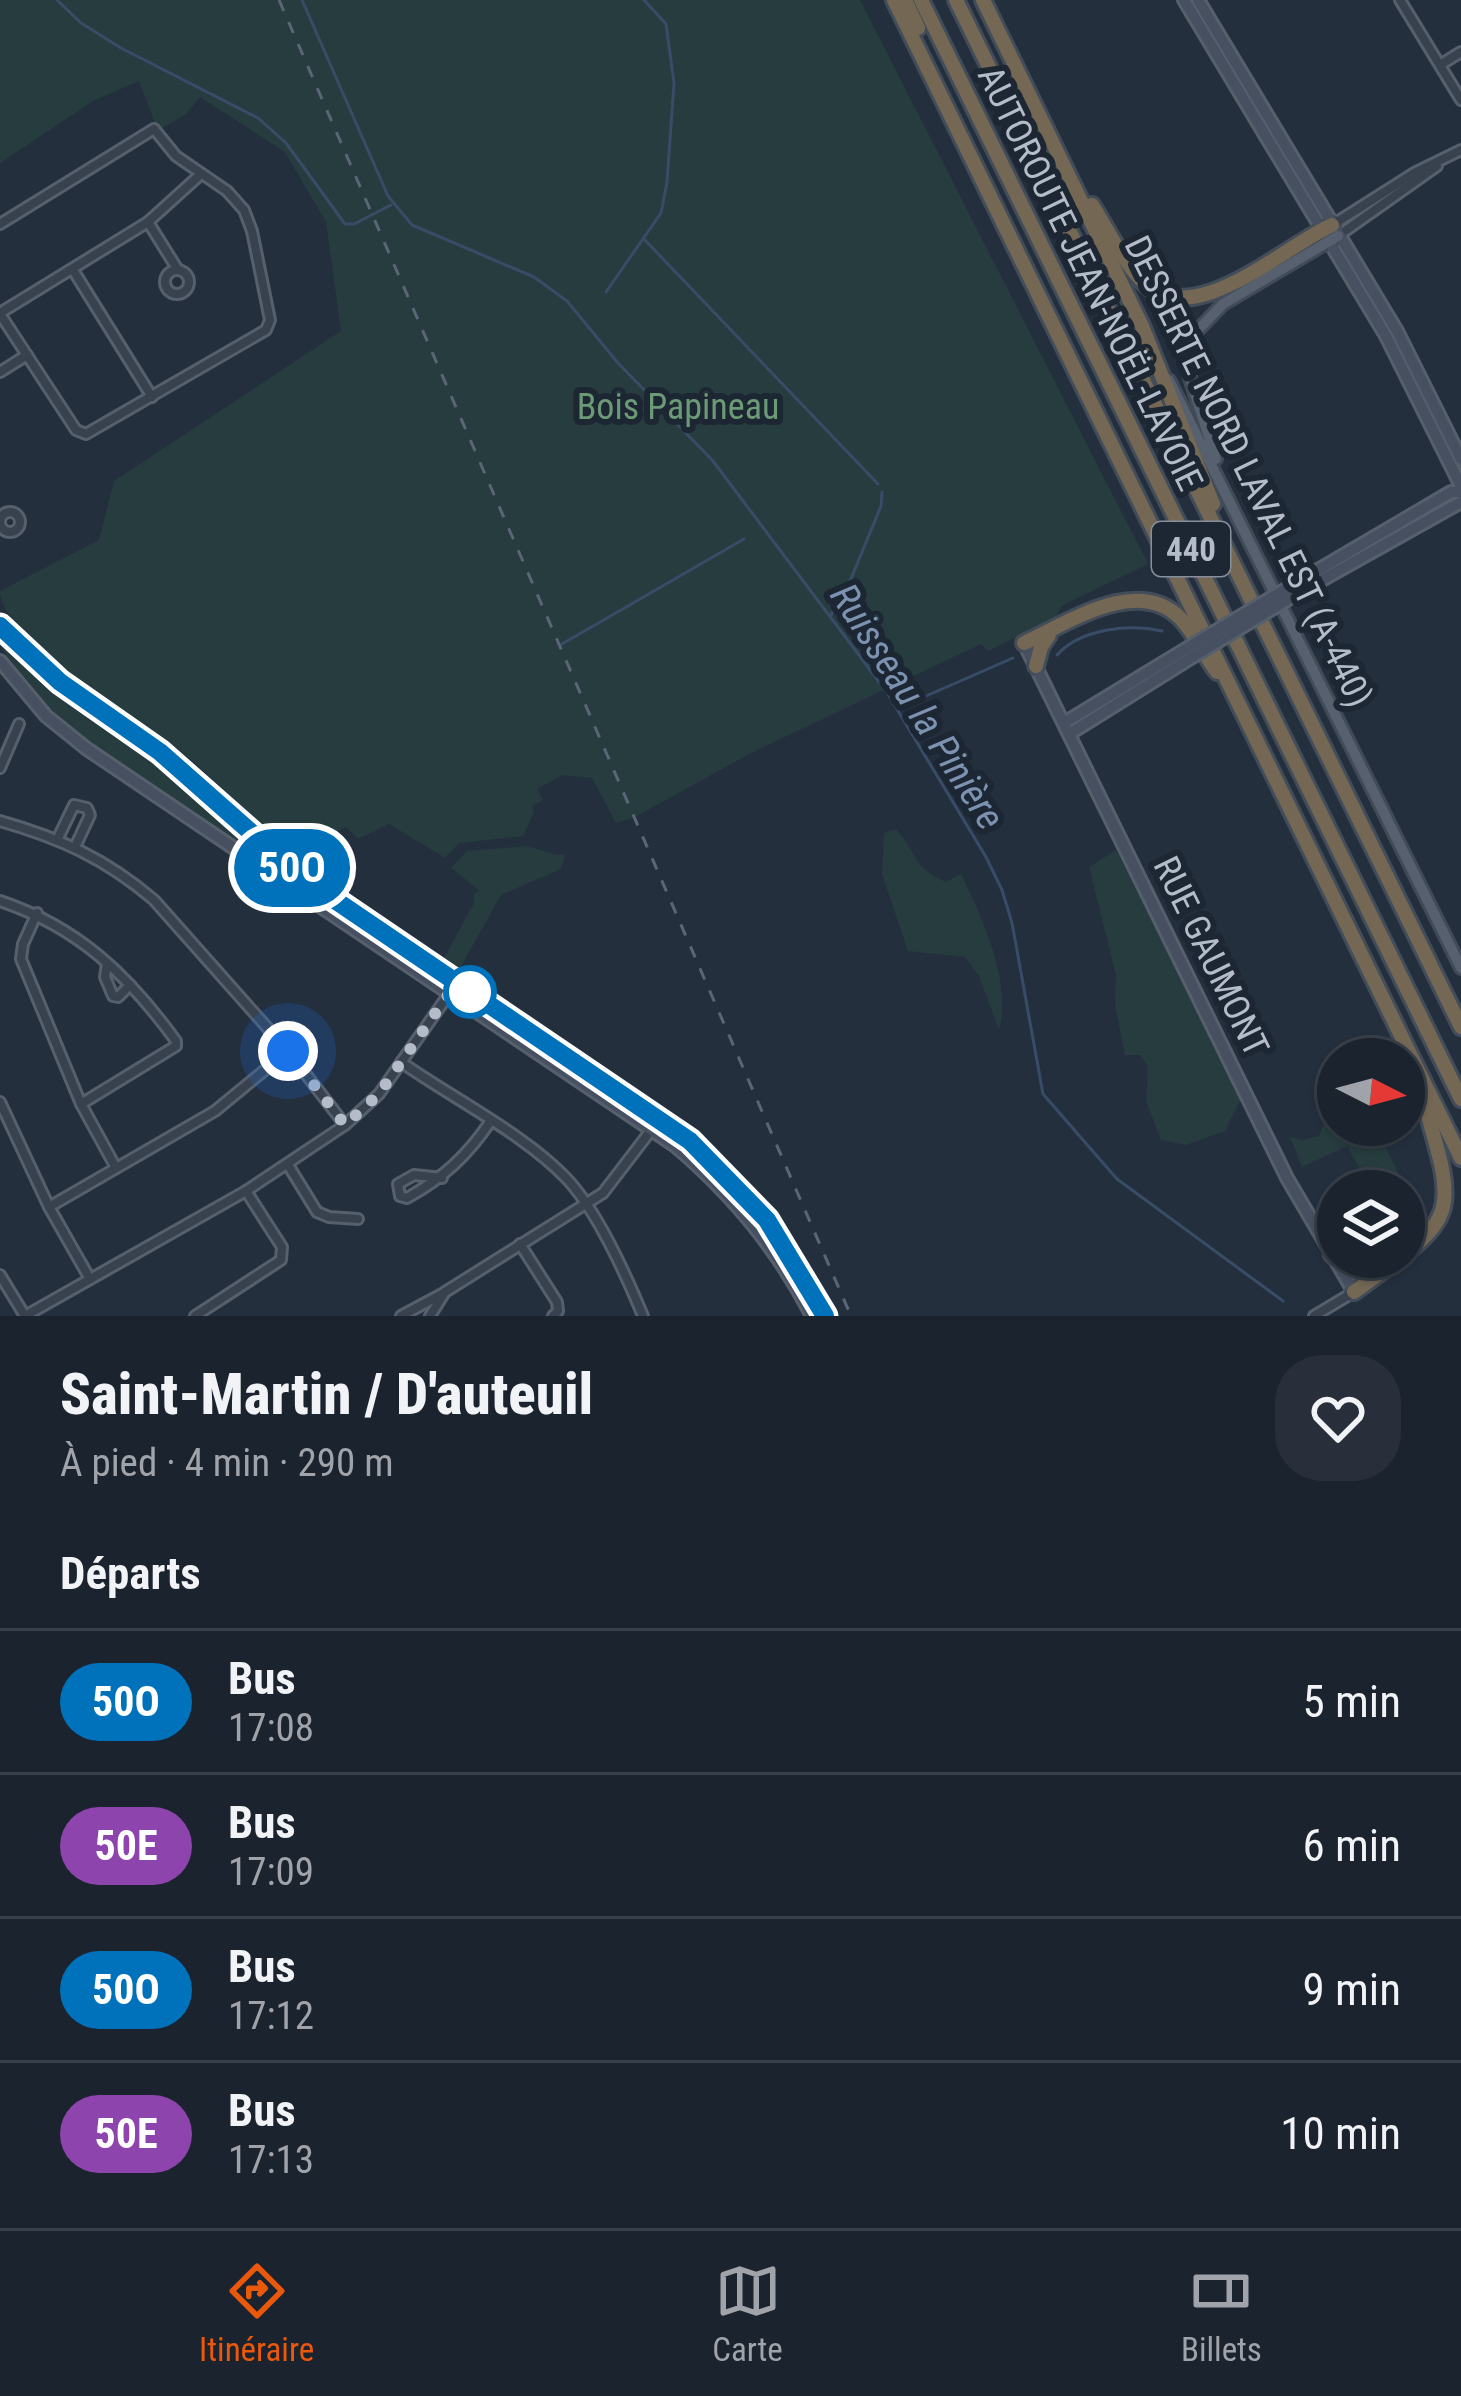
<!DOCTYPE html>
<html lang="fr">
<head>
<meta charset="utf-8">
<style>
	:root { --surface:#1b232e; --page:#282f3a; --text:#f1f3f6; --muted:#a0a4aa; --line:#39404a; --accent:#ea580c }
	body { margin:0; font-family:"Roboto Condensed",sans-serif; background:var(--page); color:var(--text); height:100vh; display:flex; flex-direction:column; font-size:45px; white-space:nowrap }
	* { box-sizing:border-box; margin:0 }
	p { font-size:39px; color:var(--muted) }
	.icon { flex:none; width:66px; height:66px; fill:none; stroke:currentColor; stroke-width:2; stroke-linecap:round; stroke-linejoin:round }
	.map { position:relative; height:1316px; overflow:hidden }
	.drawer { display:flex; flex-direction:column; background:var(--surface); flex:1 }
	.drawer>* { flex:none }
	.badge { padding:0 24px; border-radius:39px; font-size:42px; line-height:78px }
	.needle { width:78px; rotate:96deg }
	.controls { position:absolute; left:1317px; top:1038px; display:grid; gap:24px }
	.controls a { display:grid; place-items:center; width:108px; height:108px; border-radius:50%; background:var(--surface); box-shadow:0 3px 9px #0004,0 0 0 3px var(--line); font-size:60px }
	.you { position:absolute; width:60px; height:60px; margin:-30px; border:9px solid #fff; border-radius:50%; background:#1a73e8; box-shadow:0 0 0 18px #1a73e833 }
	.map>.badge { position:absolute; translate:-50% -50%; box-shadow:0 0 0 6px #fff }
	h2 { padding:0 60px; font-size:45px; line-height:108px }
	.round { display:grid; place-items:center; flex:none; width:126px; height:126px; border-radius:48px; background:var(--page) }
	.summary { display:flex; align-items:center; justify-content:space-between; height:204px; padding:0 60px }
	h1 { font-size:57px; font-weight:800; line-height:90px }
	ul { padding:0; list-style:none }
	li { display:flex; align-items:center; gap:36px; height:144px; padding:0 60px; border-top:3px solid var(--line) }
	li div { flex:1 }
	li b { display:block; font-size:45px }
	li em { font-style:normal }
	li .badge { min-width:132px; font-weight:700; text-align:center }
	.tabs { display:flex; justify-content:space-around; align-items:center; height:168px; border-top:3px solid var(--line); background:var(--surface); font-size:33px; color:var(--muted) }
	.tabs a { display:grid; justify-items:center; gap:6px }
	.tabs .current { color:var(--accent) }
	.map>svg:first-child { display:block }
</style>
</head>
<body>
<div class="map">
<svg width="1461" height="1316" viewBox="0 0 1461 1316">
	<rect width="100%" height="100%" fill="#242f3e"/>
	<g fill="#263c3f">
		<path d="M0,0H860L1148,564L1063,605L1054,619L988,651L981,644L751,753L635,817L616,823L592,778L563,775L537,789L543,800L532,806L534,812L523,836L459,843L445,858L389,824L358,839L346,827L293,854C252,822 218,779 176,748C139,719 0,637 0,591L99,540L114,481L341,331L326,222L285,152L200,97L186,114L158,131L139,81L93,101L0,163Z"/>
		<path d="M0,635L30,667L66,697L151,752L292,878C232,848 0,700 0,635Z"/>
		<path d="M895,829C919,851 908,866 946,882L961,874C982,918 1012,980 999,1030L979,976L965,957L908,951L882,874L884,833Z"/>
		<path d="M528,846L556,855L565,854L561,869L501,895L460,968L444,958L474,903V894L480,891L451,868L467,851Z"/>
		<path d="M1116,850L1243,1095L1225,1131L1186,1145L1161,1140L1146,1101L1148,1066L1140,1055H1125L1115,1005L1116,975L1089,867Z"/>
		<path d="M1338,1102V1125H1399L1385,1146L1419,1216V1242L1404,1249V1191H1372L1347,1146L1302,1167L1290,1137L1302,1140L1319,1136L1330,1107Z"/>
	</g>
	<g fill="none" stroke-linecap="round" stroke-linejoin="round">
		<g stroke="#394c67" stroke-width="3">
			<path d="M57,0L81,23L121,48L258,118L286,143L345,224H354L391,205"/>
			<path d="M302,0L388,196L412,225L534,277L567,301L618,363L713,461L886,691L986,857L1002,890L1012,923L1043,1094L1117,1179L1283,1301"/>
			<path d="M644,239L878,484"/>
			<path d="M606,292L661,213L667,182L674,83L666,24L644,0"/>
			<path d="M848,586L881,506L882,492"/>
			<path d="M831,615L838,600"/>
			<path d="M562,644L744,539"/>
			<path d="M1057,655C1081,628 1130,624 1162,631"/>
			<path d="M890,691L911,696"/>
			<path d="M926,696L1013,658"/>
		</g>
		<defs>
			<g id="street">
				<path d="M1400,0L1461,100"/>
				<path d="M1440,65L1461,52"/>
				<path d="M148,222L178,270"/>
				<path d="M0,224L154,129L176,156L227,191L244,210L252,231L270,320L266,330L86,434L76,430L0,314"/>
				<path d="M1334,224L1416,172L1461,150"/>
				<path d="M1338,236L1437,166"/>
				<path d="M73,270L152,397"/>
				<circle cx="177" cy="282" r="12"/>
				<path d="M0,313L148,222L201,174"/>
				<path d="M0,372L27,355"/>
				<circle cx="10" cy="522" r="10"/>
				<path d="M0,768L19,724"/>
				<path d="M0,821C60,838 106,859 154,900L288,1051L345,1125"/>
				<path d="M58,838L74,805L87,808L90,815L75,847"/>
				<path d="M0,901C78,927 128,975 176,1041V1046L81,1104"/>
				<path d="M37,913L23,944L21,959L81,1104L115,1166"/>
				<path d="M107,963L105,977L113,996L118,997L130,985"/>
				<path d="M401,1062C452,1098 526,1135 567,1179C597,1211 626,1275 643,1316"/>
				<path d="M0,1102L49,1207L90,1279"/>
				<path d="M288,1165L317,1212L329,1217L358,1219"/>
				<path d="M442,1178L414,1175L398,1184L400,1196L407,1198C443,1178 467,1156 490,1122"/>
				<path d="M49,1207L215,1111L288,1051"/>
				<path d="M520,1244L557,1302L558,1311L553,1316"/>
				<path d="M0,1275L25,1316"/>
				<path d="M25,1316L246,1191L345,1125L379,1094L451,991"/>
				<path d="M195,1316L281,1260L282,1247L246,1191"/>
				<path d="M401,1316L442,1294"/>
				<path d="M430,1316L445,1292L603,1193L652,1129"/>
				<path d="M1314,1316L1354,1292"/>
			</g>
			<g id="secondary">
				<path d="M1184,0L1386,336L1461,486"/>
				<path d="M1198,0L1397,331L1461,459"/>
				<path d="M1291,586L1451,492H1461"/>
				<path d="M1295,595L1461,502"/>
				<path d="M0,626L60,682L160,751L304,879L690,1141L767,1220L825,1316"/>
				<path d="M1024,643L1287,1178L1354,1292"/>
				<path d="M0,661L46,716L87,749L674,1145C731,1193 778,1249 812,1316"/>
				<path d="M1064,723L1189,647"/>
				<path d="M1069,734L1194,656"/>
			</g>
			<g id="primary">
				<path d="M1169,380L1461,968"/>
				<path d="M1216,459L1190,378L1191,353L1197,331L1223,304L1338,236"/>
			</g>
			<g id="highway">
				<path d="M894,0L1461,1158"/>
				<path d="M905,0L918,28"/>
				<path d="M921,0L1461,1099"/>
				<path d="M956,0L1461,1027"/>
				<path d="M983,0L1142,326L1213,504"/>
				<path d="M1092,205C1108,230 1122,260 1143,282C1192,333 1283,247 1332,225"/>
				<path d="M1024,643C1068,623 1137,575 1180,618C1195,633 1204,655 1217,672"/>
				<path d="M1036,666L1041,647L1049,635"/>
				<path d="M1332,1255L1361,1270L1382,1269"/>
				<path d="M1354,1292C1461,1214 1459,1221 1421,1092"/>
			</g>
		</defs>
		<use href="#street" stroke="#565f6c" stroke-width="14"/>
		<use href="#secondary" stroke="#565f6c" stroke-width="16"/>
		<use href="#primary" stroke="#414a57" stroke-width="16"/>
		<use href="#highway" stroke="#434c59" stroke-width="20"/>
		<use href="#street" stroke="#38414e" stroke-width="8"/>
		<use href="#secondary" stroke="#465061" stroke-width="10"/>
		<use href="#primary" stroke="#56606e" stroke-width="10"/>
		<use href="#highway" stroke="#746855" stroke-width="14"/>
		<path stroke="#5a6575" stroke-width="3" stroke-dasharray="12 12" stroke-linecap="butt" d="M279,0L851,1316"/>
		<defs>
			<g id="secondary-bridge">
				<path d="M1189,647L1291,586"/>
				<path d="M1194,656L1295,595"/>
			</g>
		</defs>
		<use href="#secondary-bridge" stroke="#565f6c" stroke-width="16" stroke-linecap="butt"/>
		<use href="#secondary-bridge" stroke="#465061" stroke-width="10"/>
	</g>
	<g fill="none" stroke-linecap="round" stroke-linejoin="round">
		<defs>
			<path id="line" d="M0,626L60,682L160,752L304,879L690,1141L767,1220L825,1316"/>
		</defs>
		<use href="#line" stroke="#fff" stroke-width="27"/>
		<use href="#line" stroke="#0072bc" stroke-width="18"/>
		<path stroke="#b4bcc9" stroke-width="12" stroke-dasharray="0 21.6" d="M288,1051L345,1125L379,1094L457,982L470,992"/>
	</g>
	<circle fill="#fff" stroke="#0072bc" stroke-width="6" cx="470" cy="992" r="24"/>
	<g text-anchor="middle" stroke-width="12" stroke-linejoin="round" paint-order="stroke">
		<rect fill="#1d2633" stroke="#878f9c" stroke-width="3" x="1152" y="522" width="78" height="54" rx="9"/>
		<g font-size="33" font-weight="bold" fill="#b4bcc9">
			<text x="1191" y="561">440</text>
		</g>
		<g font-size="36" fill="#b4bcc9" stroke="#1d2633">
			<text transform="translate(1091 278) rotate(64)" y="13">AUTOROUTE JEAN-NOËL-LAVOIE</text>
			<text transform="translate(1249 471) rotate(64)" y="13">DESSERTE NORD LAVAL EST (A-440)</text>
			<text transform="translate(1212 956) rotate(64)" y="13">RUE GAUMONT</text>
		</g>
		<g font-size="36" fill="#6b9a76" stroke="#1d2633">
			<text x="678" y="419">Bois Papineau</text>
		</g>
		<g font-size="39" font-style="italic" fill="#7c92b1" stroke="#1d2633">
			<text transform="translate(918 706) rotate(57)" y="14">Ruisseau la Pinière</text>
		</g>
	</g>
</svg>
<div class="controls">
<a><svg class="needle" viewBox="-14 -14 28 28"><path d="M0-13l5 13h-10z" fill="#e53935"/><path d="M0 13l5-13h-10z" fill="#a0a4aa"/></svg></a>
<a><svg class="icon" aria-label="layers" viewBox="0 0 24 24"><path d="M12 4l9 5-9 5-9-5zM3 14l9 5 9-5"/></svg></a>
</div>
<div class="you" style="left:288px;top:1051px"></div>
<b class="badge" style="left:292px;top:868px;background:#0072bc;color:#fff">50O</b>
</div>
<section class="drawer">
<div class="summary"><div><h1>Saint-Martin / D'auteuil</h1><p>À pied · 4 min · 290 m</p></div><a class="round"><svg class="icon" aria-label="heart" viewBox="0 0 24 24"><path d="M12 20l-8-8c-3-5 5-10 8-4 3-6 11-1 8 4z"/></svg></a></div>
<h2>Départs</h2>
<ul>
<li><span class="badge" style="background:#0072bc;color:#fff">50O</span><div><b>Bus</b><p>17:08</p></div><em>5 min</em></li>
<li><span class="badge" style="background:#8e44ad;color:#fff">50E</span><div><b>Bus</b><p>17:09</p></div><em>6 min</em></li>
<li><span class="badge" style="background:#0072bc;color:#fff">50O</span><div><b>Bus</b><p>17:12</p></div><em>9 min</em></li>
<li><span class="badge" style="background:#8e44ad;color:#fff">50E</span><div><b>Bus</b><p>17:13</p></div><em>10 min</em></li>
</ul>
</section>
<nav class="tabs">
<a class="current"><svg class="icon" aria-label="directions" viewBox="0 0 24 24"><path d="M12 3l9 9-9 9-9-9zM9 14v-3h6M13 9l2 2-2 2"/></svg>Itinéraire</a>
<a><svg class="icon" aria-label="map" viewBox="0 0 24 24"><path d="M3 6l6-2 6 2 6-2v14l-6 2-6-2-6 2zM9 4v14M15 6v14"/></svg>Carte</a>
<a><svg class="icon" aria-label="tickets" viewBox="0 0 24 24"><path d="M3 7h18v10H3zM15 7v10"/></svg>Billets</a>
</nav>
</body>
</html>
